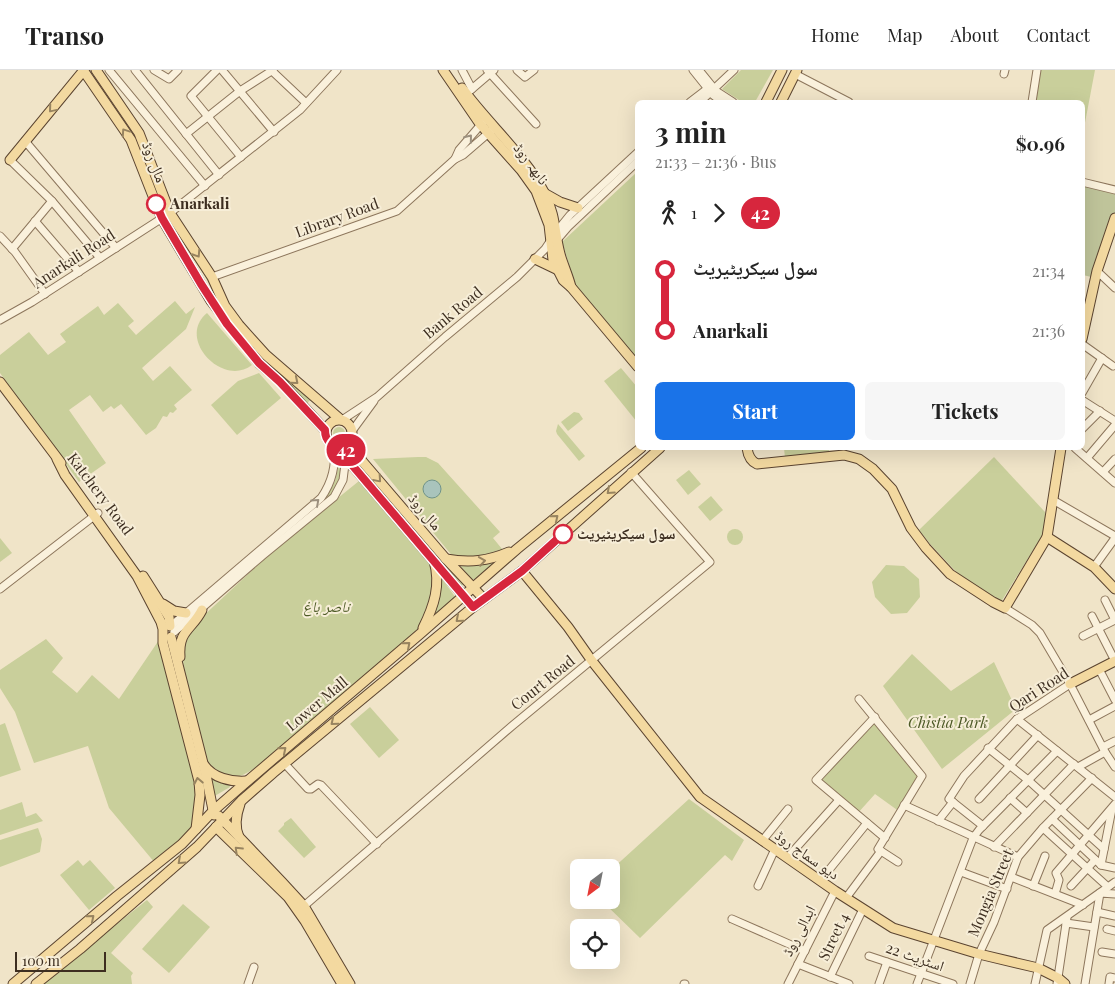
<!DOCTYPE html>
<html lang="en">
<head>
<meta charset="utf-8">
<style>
	:root { --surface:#fff; --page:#f6f6f6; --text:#222; --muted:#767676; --line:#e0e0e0; --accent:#1a73e8 }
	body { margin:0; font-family:"Playfair Display","Noto Naskh Arabic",serif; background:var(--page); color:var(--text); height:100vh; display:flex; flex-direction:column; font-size:19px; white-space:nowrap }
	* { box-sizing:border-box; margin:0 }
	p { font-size:16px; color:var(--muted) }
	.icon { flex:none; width:28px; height:28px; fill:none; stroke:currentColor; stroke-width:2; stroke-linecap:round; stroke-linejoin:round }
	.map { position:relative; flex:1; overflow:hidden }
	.panel { position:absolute; left:635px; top:30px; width:450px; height:350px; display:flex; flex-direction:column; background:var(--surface); border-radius:8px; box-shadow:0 5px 20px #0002 }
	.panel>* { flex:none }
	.badge { padding:0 10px; border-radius:16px; font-size:18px; line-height:32px }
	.needle { width:32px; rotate:212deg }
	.fabs { position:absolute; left:570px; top:789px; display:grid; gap:10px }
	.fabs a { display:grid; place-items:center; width:50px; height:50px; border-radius:8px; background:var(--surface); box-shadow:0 5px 20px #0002; font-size:25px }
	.scale { position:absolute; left:15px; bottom:12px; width:91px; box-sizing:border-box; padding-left:5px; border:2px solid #3d2e20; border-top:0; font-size:14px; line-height:18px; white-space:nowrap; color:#3d2e20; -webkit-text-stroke:4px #f7eed8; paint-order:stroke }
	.map>.badge { position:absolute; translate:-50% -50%; box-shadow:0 0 0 2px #fff }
	.legs { display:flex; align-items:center; gap:8px; height:55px; padding:0 20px; font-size:16px }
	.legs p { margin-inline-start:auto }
	.summary { display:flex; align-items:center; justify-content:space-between; height:85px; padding:0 20px }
	h1 { font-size:28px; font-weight:700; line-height:38px }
	.primary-button { display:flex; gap:10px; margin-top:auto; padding:10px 20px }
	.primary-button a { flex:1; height:58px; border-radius:8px; background:var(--accent); color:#fff; font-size:20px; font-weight:700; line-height:58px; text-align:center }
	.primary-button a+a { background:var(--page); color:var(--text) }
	ul { padding:0 20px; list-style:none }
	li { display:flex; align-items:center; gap:18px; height:60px; font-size:19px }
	li i { display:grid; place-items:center; width:8px; height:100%; margin:0 6px; background:currentColor }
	li i::after { content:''; width:12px; height:12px; margin:-6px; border:4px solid; border-radius:50%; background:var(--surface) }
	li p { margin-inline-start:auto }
	li:first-child i { background:linear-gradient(#0000 50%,currentColor 0) }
	li:last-child i { background:linear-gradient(currentColor 50%,#0000 0) }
	header { display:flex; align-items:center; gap:30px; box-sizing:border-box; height:70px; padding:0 25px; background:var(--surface); border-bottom:1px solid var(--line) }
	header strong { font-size:24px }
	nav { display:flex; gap:28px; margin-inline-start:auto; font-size:18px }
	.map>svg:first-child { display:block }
</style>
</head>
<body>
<header>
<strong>Transo</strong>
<nav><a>Home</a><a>Map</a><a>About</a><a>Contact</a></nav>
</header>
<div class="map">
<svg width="1115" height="914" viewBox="0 0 1115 914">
	<rect width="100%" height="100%" fill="#f0e4c8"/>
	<g fill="#c9cf9b">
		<path d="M741,0H773L755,32H742L722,19Z"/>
		<path d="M1039,0H1095L1084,58L1082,32H1033Z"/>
		<path d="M637,102L638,285L632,290L575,215L562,172Z"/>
		<path d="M171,153L208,208L219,230L312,330L309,331L307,334L250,276L229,250L204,205L171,156Z"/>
		<path d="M175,231L186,244L195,237L186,259L142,298L153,311L170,296L192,320L174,335L177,339L173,343L170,342L167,347L163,346L156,358L146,365L121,334L114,339L111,336L103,342L90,325L69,340L106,393L79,412L0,303V285L29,262L48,285L66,272L60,264L98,236L104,245L118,233L134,251L128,256L136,265Z"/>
		<path d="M207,243L252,295C222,318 176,268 207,243Z"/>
		<path d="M621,298L637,317V352L604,311Z"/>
		<path d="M259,303L281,328L237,365L211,335L238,311Z"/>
		<path d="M574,342L579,343L583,349L568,361L561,352Z"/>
		<path d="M558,354L585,386L579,391L557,364L556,361Z"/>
		<circle cx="339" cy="363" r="6"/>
		<path d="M784,378H829V383L785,388Z"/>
		<path d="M418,387H426L438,393L500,462L493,468L507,485L479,507L472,510L373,389Z"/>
		<path d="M994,387L1045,442V461L1001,532L962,508L930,474L919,460Z"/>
		<path d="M355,389L464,514L463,515H460L355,391Z"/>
		<path d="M340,390C344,399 338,415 334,424L178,555L327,426L335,411Z"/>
		<path d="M689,400L701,414L688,425L676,410Z"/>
		<path d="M359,411L429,493L433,501L434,517L422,556L259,695C235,712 234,709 208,697L184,606L182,570L185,563L275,479Z"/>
		<path d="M711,426L723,440L710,451L698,437Z"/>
		<circle cx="735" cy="467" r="8"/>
		<path d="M0,468L12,483L0,492Z"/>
		<path d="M886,495L904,496L919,509L920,527L907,543L891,544L875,527L872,512Z"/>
		<path d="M442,509L456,528L430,550L440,511Z"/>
		<path d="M161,567L194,706C195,718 198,748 193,758C185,772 167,783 155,793L109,738L88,676L34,693L15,642L0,618V600L46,569L63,588L52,602L77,623L92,605L119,629Z"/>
		<path d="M912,584L951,621L994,592L1016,639L942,699L883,616Z"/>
		<path d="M370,637L399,670L379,688L350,654Z"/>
		<path d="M875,647L922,706L900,742L875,724L857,744L816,710Z"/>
		<path d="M5,653L21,700L0,707V655Z"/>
		<path d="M208,701L229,714L230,717L213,727Z"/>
		<path d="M689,729L744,770L732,791L725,785L640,868L601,830H611V800Z"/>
		<path d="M22,732L26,747L36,743L43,751L0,765V740Z"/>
		<path d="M291,748L316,777L304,788L278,761L284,755V753Z"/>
		<path d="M38,758L42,769L40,782L0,797V770Z"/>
		<path d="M78,790L83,796L90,790L115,818L89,840L60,805Z"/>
		<path d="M147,830L153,837L111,883L133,903L131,906L132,914H41Z"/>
		<path d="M183,834L210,857L169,903L142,879Z"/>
	</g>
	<path fill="#bfc49a" d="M1083,112L1115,120V148L1095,208L1083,205Z"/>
	<circle fill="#a9c4bc" stroke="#6f938a" cx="432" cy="419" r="9"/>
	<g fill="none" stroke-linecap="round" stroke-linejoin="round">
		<defs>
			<g id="minor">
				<path d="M109,0L205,116"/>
				<path d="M135,0L219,105"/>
				<path d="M154,0L169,9L178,0"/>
				<path d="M217,0L191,26L241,87"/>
				<path d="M222,0L274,62"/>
				<path d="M271,0L306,33"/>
				<path d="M462,0L472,19"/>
				<path d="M487,0L536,54"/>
				<path d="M517,0L525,7L534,0"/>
				<path d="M693,0L713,25L722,32"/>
				<path d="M699,0L716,21L733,32"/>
				<path d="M795,4L849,32"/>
				<path d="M1004,4L1005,0"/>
				<path d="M466,24L494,0"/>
				<path d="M690,32L707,19H711"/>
				<path d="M700,32L734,0"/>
				<path d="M1032,32L1037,0"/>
				<path d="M186,64L240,21L273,0"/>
				<path d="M25,71L116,178"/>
				<path d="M455,89L463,85L492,60"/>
				<path d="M10,90L52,131L100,188"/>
				<path d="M1082,112L1115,120"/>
				<path d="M35,151L79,202"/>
				<path d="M0,166L15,182L45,224"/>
				<path d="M556,171L568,157L638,91"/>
				<path d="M12,179L52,131"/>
				<path d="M1097,201L1115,218"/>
				<path d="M212,207L397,141L455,89L459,80L484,51"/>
				<path d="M0,250L32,232L170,143L300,40L337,0"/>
				<path d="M1082,274L1113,296"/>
				<path d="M1082,323L1102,288"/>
				<path d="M1082,330L1115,351"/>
				<path d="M342,350L377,327L445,267L517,207L545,179L557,161L570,145L638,82"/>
				<path d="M1082,359L1100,341"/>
				<path d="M352,361L374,331"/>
				<path d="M1075,378L1115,413"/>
				<path d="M1087,388L1115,355"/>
				<path d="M1103,402L1115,389"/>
				<path d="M1053,430L1115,466"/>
				<path d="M1094,497L1115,468"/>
				<path d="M0,519L98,443"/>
				<path d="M1105,530L1115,550"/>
				<path d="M1005,538L1032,555L1040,563L1070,614L1105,682L1115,697"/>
				<path d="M1092,546L1115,591"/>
				<path d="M171,556L321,428C333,411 335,396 335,376"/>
				<path d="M174,562L262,486L334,427L343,410L344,402L345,395L341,376"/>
				<path d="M1083,566L1115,550"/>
				<path d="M1099,599L1115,630"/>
				<path d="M859,629L922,706L878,779L881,781"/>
				<path d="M875,647L816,710L885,768"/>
				<path d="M1017,649L1115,727"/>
				<path d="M1089,650L1115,636"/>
				<path d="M1103,677L1115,671"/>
				<path d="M988,678L1028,710L1104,779"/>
				<path d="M284,693L308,719H311L318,714L321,715L377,774"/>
				<path d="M1078,697L1105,682"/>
				<path d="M1010,728L1027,743"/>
				<path d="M979,729L1038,665"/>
				<path d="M904,735L1018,787"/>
				<path d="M1052,749L1101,795L1115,798"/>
				<path d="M938,751L953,732"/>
				<path d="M983,756L949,729L964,706L1017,649L1070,614"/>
				<path d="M1043,758L1108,817"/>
				<path d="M762,771L788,739"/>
				<path d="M994,777L1074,694"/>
				<path d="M787,788L839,730"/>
				<path d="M1101,795L1112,739"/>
				<path d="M961,802L1007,819"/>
				<path d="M1011,807L1083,835"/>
				<path d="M820,811L867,753"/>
				<path d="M758,816L775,779"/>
				<path d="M1033,816L1045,786"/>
				<path d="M1071,816L1095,790"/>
				<path d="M1055,824L1059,810L1056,803L1115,734"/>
				<path d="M846,828L881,781L898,792"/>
				<path d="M304,836L512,656L710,492L631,402"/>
				<path d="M1097,842L1115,846"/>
				<path d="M732,849L805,881"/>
				<path d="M1066,853L1094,857"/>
				<path d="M1107,859L1115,861"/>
				<path d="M1102,882L1115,884"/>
				<path d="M869,886L953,914"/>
				<path d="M798,894L849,914"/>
				<path d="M830,907L863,839"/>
				<path d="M248,914L254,897"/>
				<path d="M684,914H685"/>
				<path d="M788,914L835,821"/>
				<path d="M879,914L887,892"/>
				<path d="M917,914L973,768L979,760L1057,681"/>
				<path d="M970,914L979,884L994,852L1018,787L1042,759L1092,708"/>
				<path d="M1035,914L1047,860L1115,812"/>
				<path d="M1057,914L1067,847"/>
				<path d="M1085,914L1100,823L1115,824"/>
				<path d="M1109,914L1110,907L1115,908"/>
			</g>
			<g id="major">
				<path d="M83,0L131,70L162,149L211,231L259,293L280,311L325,360"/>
				<path d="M96,0L139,63L170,143L212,207L225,236L239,255L266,285L340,349"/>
				<path d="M443,0L480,54L521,100L536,121L549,155L553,190L563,210L571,217L638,297"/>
				<path d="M462,18C488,54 525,85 545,124C556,147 554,161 560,184C563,195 568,205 571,217"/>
				<path d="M766,32L782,0"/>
				<path d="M781,32L797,0"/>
				<path d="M10,90L84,0"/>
				<path d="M544,123L560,132L578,138"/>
				<path d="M535,189L558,200"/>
				<path d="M1082,269L1097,201L1115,148"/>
				<path d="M0,312L61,393"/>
				<circle cx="339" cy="363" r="13"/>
				<path d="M351,369L362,391L446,489L484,529"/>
				<path d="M344,375L352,395L473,537"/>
				<path d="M747,378C748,385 750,391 757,394L844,385L859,389L873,399L892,419L911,458L926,478L950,504L993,532L1005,538L1047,467L1061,378"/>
				<path d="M57,389L65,405L137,506L161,552L163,559V573L199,711L200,725L196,759"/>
				<path d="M1047,467L1094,497L1115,519"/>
				<path d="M446,489C470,493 488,491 509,482"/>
				<path d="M522,501L568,557L592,591L700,727L835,821L893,858L979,884L1038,898L1058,908L1065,914"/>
				<path d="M143,506L169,547L170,556"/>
				<path d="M163,534L174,541L186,543"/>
				<path d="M423,558C434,536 441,515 434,491"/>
				<path d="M171,567L206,705L214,745"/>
				<path d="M180,587C178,560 192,560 202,540"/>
				<path d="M1070,614L1115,591"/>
				<path d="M204,695C213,708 231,712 246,711"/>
				<path d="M219,746L282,812L304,836L350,914"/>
				<path d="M216,757L288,827L305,851L342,914"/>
				<path d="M239,767C234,756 236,745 240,734"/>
				<path d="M13,914L117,826L182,774L213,741L244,714L420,564L517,479L641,378"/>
				<path d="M36,914L80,879L197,777L241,731L273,703L472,538L522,501L660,378"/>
			</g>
		</defs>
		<use href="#minor" stroke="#8d765c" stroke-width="9"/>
		<use href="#major" stroke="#5b4430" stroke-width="11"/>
		<use href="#minor" stroke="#faf1dc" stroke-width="7"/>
		<use href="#major" stroke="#f3d9a0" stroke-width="9"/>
	</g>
	<defs><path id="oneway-chevron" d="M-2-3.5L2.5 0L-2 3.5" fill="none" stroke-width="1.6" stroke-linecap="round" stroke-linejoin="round" transform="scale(1.25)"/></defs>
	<g stroke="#988460">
		<use href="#oneway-chevron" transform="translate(52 39) rotate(130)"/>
		<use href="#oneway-chevron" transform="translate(125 62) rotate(-124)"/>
		<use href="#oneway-chevron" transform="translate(197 184) rotate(57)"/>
		<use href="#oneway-chevron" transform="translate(295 311) rotate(40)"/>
		<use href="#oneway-chevron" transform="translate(378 409) rotate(49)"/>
		<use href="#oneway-chevron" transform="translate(610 421) rotate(138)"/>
		<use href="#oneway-chevron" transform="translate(555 448) rotate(-39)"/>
		<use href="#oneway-chevron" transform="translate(482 491) rotate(-9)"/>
		<use href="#oneway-chevron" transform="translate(459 549) rotate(139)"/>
		<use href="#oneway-chevron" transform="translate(407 575) rotate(-41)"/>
		<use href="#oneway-chevron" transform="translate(334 652) rotate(141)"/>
		<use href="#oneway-chevron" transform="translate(283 680) rotate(-40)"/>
		<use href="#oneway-chevron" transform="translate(198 711) rotate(-101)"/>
		<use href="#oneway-chevron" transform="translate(238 780) rotate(-136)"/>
		<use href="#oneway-chevron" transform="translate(181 791) rotate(138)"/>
		<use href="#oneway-chevron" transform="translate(91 848) rotate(-40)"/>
	</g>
	<g stroke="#9c907e">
		<use href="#oneway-chevron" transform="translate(469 68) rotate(-51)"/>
		<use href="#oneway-chevron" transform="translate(316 432) rotate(-42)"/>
	</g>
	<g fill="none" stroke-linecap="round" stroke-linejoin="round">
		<defs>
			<path id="line-1" d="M156,134L162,148L201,214L227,254L259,293L280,312L325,360C325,372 333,377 344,375L352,395L473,537L522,501L563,464"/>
		</defs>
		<use href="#line-1" stroke="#fff" stroke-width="11"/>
		<use href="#line-1" stroke="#d7263d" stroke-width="8"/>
	</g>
	<g fill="#fff" stroke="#d7263d" stroke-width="2.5">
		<circle cx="156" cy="134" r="9"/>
		<circle cx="563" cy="464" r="9"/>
	</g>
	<g text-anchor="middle" stroke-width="4" stroke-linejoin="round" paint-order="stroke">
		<g font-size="15" fill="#3d2e20" stroke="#f7eed8">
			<text transform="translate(154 92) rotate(69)" y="5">مال روڈ</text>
			<text transform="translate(531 94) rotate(53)" y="5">نابھہ روڈ</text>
			<text transform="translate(337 148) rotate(-20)" y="5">Library Road</text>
			<text transform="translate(74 189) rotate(-33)" y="5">Anarkali Road</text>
			<text transform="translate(453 243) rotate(-40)" y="5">Bank Road</text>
			<text transform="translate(100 424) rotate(53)" y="5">Katchery Road</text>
			<text transform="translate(425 442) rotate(50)" y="5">مال روڈ</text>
			<text transform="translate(543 613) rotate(-39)" y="5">Court Road</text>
			<text transform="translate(1039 620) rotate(-33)" y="5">Qari Road</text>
			<text transform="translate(317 634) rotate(-40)" y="5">Lower Mall</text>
			<text transform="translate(807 785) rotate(35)" y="5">دیو سماج روڈ</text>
			<text transform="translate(991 823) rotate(-67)" y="5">Mongia Street</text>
			<text transform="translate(799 861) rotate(-63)" y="5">ابدالی روڈ</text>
			<text transform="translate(834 867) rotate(-64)" y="5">Street 4</text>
			<text transform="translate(915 887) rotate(19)" y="5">اسٹریٹ 22</text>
		</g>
		<g font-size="15" font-weight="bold" fill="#3d2e20" stroke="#f7eed8" text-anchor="start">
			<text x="170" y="139">Anarkali</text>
			<text x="577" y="469">سول سیکریٹیریٹ</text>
		</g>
		<g font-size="15" font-style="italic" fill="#4d5a26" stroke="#f7eed8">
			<text x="326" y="542">ناصر باغ</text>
			<text x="948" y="658">Chistia Park</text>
		</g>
	</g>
</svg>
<div class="fabs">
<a><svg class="needle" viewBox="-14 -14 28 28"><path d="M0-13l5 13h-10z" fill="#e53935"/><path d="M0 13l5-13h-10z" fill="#767676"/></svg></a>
<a><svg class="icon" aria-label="locate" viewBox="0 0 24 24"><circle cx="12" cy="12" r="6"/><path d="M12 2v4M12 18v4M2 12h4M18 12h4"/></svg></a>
</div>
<div class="scale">100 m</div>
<b class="badge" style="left:346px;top:380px;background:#d7263d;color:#fff">42</b>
<section class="panel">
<div class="summary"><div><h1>3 min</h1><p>21:33 – 21:36 · Bus</p></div><b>$0.96</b></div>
<div class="legs"><svg class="icon" aria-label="walk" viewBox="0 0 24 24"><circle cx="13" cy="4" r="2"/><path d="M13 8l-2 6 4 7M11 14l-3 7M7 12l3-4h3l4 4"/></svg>1<svg class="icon" aria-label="forward" viewBox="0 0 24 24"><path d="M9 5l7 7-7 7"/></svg><b class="badge" style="background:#d7263d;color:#fff">42</b></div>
<ul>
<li><i style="color:#d7263d"></i><b>سول سیکریٹیریٹ</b><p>21:34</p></li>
<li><i style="color:#d7263d"></i><b>Anarkali</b><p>21:36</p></li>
</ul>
<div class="primary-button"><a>Start</a><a>Tickets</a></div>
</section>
</div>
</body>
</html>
